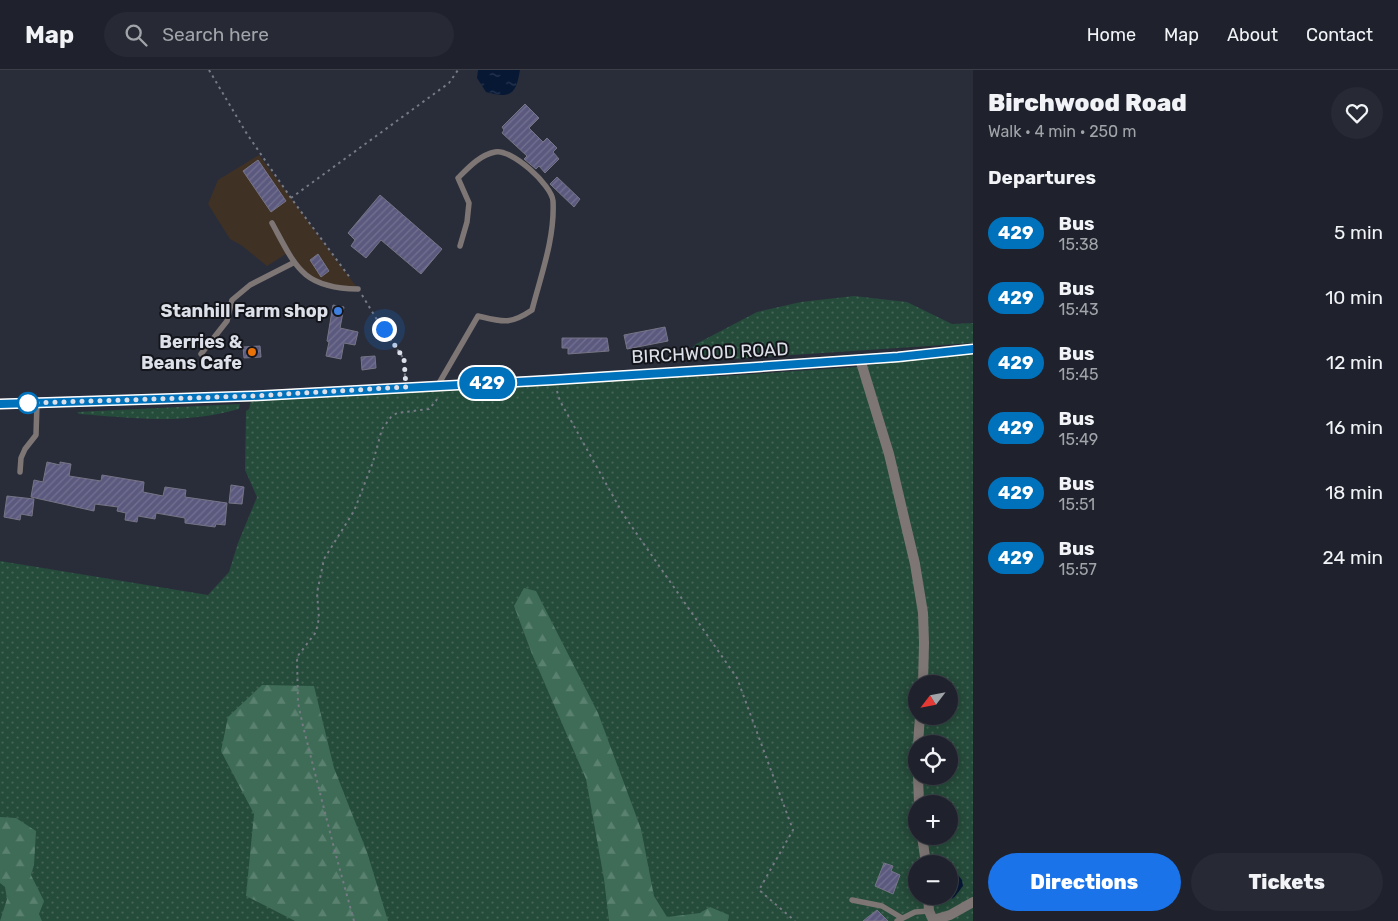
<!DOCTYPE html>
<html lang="en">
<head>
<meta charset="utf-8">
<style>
	:root { --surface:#1f222c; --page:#272a34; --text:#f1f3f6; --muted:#a1a4a9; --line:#3c3f48; --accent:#1a73e8 }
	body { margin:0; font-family:Rubik,sans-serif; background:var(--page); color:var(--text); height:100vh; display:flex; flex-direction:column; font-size:19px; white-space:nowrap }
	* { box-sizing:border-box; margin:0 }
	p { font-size:16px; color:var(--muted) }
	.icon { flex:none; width:28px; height:28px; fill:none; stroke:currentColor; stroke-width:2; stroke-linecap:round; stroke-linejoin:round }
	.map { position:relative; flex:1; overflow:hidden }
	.side { display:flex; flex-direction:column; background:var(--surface); width:425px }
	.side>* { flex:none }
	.badge { padding:0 10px; border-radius:16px; font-size:18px; line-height:32px }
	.needle { width:32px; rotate:238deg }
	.buttons { position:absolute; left:908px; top:605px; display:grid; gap:10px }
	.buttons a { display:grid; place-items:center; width:50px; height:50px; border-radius:50%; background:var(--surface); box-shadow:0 2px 12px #0003,0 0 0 1px var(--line); font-size:25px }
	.you { position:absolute; width:25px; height:25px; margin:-12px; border:4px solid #fff; border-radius:50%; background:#1a73e8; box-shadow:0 0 0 8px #1a73e833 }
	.map>.badge { position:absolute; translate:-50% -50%; box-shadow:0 0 0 2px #fff }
	h2 { padding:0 15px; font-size:19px; line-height:45px }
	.round { display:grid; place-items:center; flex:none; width:52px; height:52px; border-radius:26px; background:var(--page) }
	.summary { display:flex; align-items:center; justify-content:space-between; height:85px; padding:0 15px }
	h1 { font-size:24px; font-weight:800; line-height:38px }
	.action { display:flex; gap:10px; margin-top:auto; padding:10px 15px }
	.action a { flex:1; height:58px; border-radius:30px; background:var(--accent); color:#fff; font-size:20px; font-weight:800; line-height:58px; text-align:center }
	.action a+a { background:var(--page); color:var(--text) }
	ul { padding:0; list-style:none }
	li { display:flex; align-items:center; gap:15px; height:65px; padding:0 15px }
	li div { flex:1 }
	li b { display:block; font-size:19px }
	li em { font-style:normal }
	li .badge { min-width:55px; font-weight:700; text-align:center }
	header { display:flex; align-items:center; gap:30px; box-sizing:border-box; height:70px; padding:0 25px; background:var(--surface); border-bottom:1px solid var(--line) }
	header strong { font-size:24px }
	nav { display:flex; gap:28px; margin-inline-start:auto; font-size:18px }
	.search { width:350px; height:45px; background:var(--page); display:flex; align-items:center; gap:12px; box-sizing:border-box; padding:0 18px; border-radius:28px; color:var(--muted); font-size:19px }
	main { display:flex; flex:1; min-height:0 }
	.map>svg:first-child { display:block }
</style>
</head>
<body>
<header>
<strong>Map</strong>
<div class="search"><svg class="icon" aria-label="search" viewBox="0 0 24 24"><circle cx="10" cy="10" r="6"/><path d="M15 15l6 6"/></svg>Search here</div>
<nav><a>Home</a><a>Map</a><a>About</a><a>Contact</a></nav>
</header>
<main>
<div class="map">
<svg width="973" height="851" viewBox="0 0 973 851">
	<defs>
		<pattern id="grass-dots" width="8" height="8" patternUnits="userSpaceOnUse" patternTransform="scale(1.25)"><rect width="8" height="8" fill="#254b3a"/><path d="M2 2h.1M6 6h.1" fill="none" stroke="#446556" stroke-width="1.8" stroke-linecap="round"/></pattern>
		<pattern id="forest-firs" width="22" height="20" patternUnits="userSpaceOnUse" patternTransform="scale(1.25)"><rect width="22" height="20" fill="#3f6c57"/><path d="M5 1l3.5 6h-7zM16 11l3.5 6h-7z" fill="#5a816f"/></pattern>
		<pattern id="water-ripples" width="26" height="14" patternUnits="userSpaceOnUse" patternTransform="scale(1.25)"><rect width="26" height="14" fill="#071835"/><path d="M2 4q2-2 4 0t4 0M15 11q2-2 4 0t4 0" fill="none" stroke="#2b3952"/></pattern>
		<pattern id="building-hatch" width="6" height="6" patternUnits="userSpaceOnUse" patternTransform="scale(1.25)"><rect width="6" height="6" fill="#5c597f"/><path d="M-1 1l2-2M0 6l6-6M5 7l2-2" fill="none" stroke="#737191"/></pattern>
	</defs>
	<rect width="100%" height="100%" fill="#292d3a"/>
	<path fill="#403125" d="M259,85L358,219L336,218L304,204L286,184L267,196L241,175L230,169L208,134L218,110Z"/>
	<g fill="url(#grass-dots)" fill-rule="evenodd">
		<path d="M854,226L907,232L952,254L973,253V273L733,289L683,288L696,274L757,242L801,232Z"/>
		<path d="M973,281V851H0V491L208,525L229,502L238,473L257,427L245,400L246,341L249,339L252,326L619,308L722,306L856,297ZM916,614H949V646H916ZM916,674H949V706H916ZM916,734H949V766H916ZM916,794H949V826H916Z"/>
		<path d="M240,334L239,339C183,355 135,348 79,344L77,342Z"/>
	</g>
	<g fill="url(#forest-firs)">
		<path d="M524,518L536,521L598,643L641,759L654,826L667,847L700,843L710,837L729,845L728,851H609L604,809L586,709L532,584L514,536Z"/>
		<path d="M262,615L314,616L334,698L367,782L388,851H295L246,826L254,744L221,681L228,647Z"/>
		<path d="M0,747L16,748L36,761L34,795L31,805L44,831L39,844L42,851H0L7,829L5,817L0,813Z"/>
	</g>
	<g fill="url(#water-ripples)">
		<path d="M478,0H520C516,25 510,29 486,22L477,8Z"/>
		<path d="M949,801H955L962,810L963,816L953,829L941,826H949Z"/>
	</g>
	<g fill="url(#building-hatch)" stroke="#767585">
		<path d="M525,34L539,48L529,58L543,72L547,68L557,78L553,82L559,89L545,103L539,96L536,99L524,89L527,86L502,63L504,60L502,57Z"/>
		<path d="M258,90L286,131L271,142L243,101Z"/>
		<path d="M557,107L580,129L574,137L550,114Z"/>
		<path d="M380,125L442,179L421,204L381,170L366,188L351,176L355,170L348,163Z"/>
		<path d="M318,184L329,201L321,207L310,190Z"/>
		<path d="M333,235L344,237L340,258L358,262L355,275L344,273L341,289L326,286L329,272L327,271Z"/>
		<path d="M665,257L668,271L627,279L624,265Z"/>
		<path d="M562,268H607L609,281L568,284V278H562Z"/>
		<path d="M260,276L261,287L244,288L243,277Z"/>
		<path d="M375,286L376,298L362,300L361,287Z"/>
		<path d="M47,392L60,395V392L71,394L69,406L101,411L102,405L144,412L143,422L163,426L165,417L186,420L185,427L227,433L225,455L216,454L215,457L185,453V448L156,443L155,449L138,446L137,452L125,450L126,443L117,441L118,437L95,434L94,441L31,427L34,410L43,412Z"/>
		<path d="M231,415L244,417L242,434L229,433Z"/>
		<path d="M7,426L34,429L32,446L21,444L20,450L4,447Z"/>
		<path d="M884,793L893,796L891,801L900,805L893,824L875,816Z"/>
		<path d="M877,840L888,851H863Z"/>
	</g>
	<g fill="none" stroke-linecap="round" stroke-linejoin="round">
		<g stroke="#767a85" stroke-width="2" stroke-dasharray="2.5 4" stroke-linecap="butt">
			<path d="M209,0L247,64L291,128L351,209"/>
			<path d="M291,128L449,13L458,0"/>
			<path d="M362,225L379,253L404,289L405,307"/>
			<path d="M557,321L560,331L623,444L737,608L793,760L759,820L795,851"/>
			<path d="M354,851L334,778L303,656L298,633L297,587L316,562L319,548L317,523L324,489L354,441L373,392L382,359L391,347L397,343L429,339L436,331L438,326"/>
		</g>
		<g stroke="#7e7674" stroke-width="5.5">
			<path d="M272,153C296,197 302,218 358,219"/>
			<path d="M201,284L227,251L232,230L250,215L293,193"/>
			<path d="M438,315L478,246C503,252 510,255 532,240C541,205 555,168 553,131C552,115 511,78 495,82C480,85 469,97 458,108L469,133L467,152L460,176"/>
			<path d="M20,402L21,388L25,379L36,365L37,333"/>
			<path d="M923,771L949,766"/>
			<path d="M852,830L882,836L902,848"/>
			<path d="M897,851L915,842L929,841"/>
		</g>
		<g stroke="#7e7674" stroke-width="10">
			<path d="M860,289L889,384L915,494L923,543L924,573L923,614"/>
			<path d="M918,674L920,646"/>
			<path d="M918,706L919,734"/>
			<path d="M922,766L926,794"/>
			<path d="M928,826L929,841L933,850L950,845L973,832"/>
		</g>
		<path stroke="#ac9e9d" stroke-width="10" d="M0,334L252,326L553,310L727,299L898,287L973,279"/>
	</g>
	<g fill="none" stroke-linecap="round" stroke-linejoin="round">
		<defs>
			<path id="line" d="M0,334L252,326L553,310L727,299L898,287L973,279"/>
		</defs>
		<use href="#line" stroke="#fff" stroke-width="11"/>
		<use href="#line" stroke="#0072bc" stroke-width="8"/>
		<path stroke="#dde0e9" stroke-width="5" stroke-dasharray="0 9" d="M28,333L252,326L406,317L404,289L384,259"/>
	</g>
	<circle fill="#3f7fe0" stroke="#13151b" stroke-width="2" cx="338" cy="241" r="5"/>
	<circle fill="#e8710a" stroke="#13151b" stroke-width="2" cx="252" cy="282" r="5"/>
	<circle fill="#fff" stroke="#0072bc" stroke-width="2.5" cx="28" cy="333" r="10"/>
	<g text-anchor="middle" stroke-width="4" stroke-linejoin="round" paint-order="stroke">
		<g font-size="18" font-weight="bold" fill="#dde0e9" stroke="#13151b" text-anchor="end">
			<text x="328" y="247">Stanhill Farm shop</text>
			<text x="242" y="278">Berries &amp;<tspan x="242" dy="21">Beans Cafe</tspan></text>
		</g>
		<g font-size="18" fill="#dde0e9" stroke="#13151b">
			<text transform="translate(710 283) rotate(-3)" y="6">BIRCHWOOD ROAD</text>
		</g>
	</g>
</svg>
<div class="buttons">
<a><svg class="needle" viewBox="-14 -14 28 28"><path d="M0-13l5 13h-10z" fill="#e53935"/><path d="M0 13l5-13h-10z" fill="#a1a4a9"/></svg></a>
<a><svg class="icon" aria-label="locate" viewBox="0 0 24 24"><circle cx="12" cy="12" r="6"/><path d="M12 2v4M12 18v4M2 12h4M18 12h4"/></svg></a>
<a>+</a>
<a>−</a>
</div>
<div class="you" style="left:384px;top:259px"></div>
<b class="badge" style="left:487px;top:313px;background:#0072bc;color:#fff">429</b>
</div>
<section class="side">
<div class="summary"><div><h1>Birchwood Road</h1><p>Walk · 4 min · 250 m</p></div><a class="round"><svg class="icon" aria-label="heart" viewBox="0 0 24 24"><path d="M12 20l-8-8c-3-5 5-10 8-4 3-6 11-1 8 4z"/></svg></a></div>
<h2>Departures</h2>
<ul>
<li><span class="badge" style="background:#0072bc;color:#fff">429</span><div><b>Bus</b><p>15:38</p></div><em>5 min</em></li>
<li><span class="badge" style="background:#0072bc;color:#fff">429</span><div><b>Bus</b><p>15:43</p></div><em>10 min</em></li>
<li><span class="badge" style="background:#0072bc;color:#fff">429</span><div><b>Bus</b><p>15:45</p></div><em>12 min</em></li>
<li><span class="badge" style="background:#0072bc;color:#fff">429</span><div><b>Bus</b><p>15:49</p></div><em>16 min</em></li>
<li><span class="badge" style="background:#0072bc;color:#fff">429</span><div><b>Bus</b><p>15:51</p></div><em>18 min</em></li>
<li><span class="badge" style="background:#0072bc;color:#fff">429</span><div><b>Bus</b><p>15:57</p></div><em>24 min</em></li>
</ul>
<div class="action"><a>Directions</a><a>Tickets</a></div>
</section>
</main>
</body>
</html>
